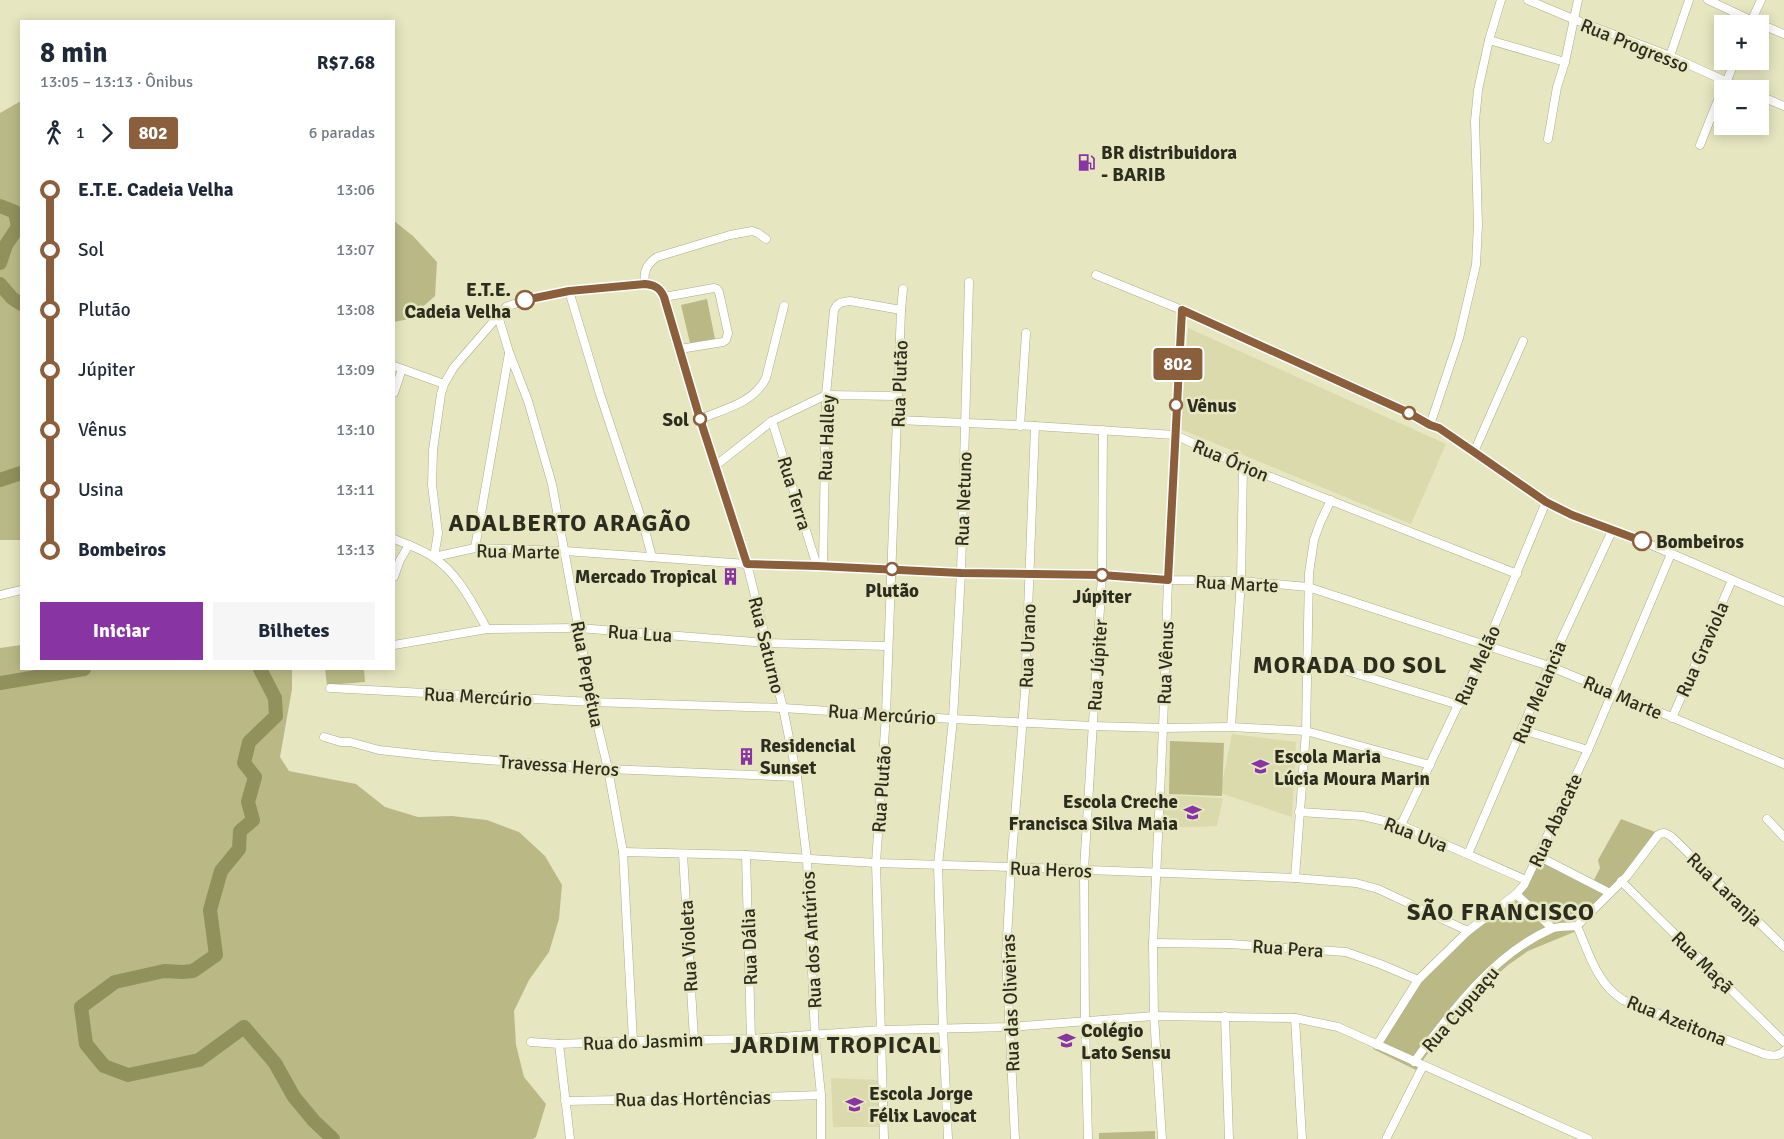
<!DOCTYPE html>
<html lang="pt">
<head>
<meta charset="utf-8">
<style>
	:root { --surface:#fff; --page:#f6f6f7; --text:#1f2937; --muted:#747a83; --accent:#8834a2 }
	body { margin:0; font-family:Signika,sans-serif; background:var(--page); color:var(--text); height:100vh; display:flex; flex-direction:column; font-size:19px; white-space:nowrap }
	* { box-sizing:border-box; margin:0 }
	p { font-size:16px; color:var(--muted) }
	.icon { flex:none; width:28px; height:28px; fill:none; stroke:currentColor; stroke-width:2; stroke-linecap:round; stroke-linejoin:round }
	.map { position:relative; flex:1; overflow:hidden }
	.sheet { position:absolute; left:20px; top:20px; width:375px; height:650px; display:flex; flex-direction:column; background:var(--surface); border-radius:0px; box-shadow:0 2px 12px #0003 }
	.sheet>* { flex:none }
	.badge { padding:0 10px; border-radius:4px; font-size:18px; line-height:32px }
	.controls { position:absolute; left:1714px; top:15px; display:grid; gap:10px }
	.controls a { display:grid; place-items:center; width:55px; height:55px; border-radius:0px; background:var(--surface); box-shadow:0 2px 12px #0003; font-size:25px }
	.map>.badge { position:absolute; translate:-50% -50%; box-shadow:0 0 0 2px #fff }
	.legs { display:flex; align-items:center; gap:8px; height:55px; padding:0 20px; font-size:16px }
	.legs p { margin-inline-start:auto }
	.summary { display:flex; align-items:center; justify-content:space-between; height:85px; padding:0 20px }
	h1 { font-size:28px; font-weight:700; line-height:38px }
	.cta { display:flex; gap:10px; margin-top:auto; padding:10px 20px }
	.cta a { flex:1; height:58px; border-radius:0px; background:var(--accent); color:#fff; font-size:20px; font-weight:700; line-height:58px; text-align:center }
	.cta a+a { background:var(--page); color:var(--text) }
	ul { padding:0 20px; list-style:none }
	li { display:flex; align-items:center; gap:18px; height:60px; font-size:19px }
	li i { display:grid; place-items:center; width:8px; height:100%; margin:0 6px; background:currentColor }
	li i::after { content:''; width:12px; height:12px; margin:-6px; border:4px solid; border-radius:50%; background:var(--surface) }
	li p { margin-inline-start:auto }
	li:first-child i { background:linear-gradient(#0000 50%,currentColor 0) }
	li:last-child i { background:linear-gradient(currentColor 50%,#0000 0) }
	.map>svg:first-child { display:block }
</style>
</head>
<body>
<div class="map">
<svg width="1784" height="1139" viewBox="0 0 1784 1139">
	<rect width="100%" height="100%" fill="#e6e6c0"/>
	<g fill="#dadaad">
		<path d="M1188,328L1446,444L1411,524L1180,429Z"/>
		<path d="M1232,734L1296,742L1292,817L1220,793Z"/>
		<path d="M1164,795L1223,798L1217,826L1163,828Z"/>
		<path d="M831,1078L879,1080V1127H833Z"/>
	</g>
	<g fill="#bab986">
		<path d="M21,101V540H0V113Z"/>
		<path d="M394,221L413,236L437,262L435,296L409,319L394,322Z"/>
		<path d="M707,299L715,339L690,343L681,305Z"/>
		<path d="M21,645V669H292V689L280,757L289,771L356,784L385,807L418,817L452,816L487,820L519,832L545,856L562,885L559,919L549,952L529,980L514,1011L516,1045L524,1077L546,1104L536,1137L533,1139H0V648Z"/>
		<path d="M325,669H364L365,682L327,685Z"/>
		<path d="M1170,741L1224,743L1222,796L1169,794Z"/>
		<path d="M1621,819L1663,835L1623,885L1595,912L1579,930L1528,951L1508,965L1475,995L1447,1026L1416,1070L1373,1049L1416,988L1473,932L1520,898L1539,860L1591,886L1600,868L1598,860Z"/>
		<path d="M1155,1131V1139H1099V1133Z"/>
	</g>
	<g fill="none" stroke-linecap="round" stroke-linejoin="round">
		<g stroke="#91915c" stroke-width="14">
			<path d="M0,206L15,212L18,227L6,245L0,263"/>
			<path d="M0,284L12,298L21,304"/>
			<path d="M0,480L21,473"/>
			<path d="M260,669L275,698L276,716L249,742L244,763L255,777L248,802L253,820L240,831L239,849L221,871L210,910L216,955L193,971L183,972L164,971L115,982L81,1007L86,1044L104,1066L128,1075L199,1060L244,1027L275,1063L294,1097L314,1121L333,1139"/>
			<path d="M0,683L84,669"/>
		</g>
		<defs>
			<g id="minor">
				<path d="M1528,0L1573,19L1670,56L1743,89"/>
				<path d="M1708,0L1759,24"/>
				<path d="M1750,24L1761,0"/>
				<path d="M1760,24L1784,34"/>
				<path d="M1489,40L1565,62"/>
				<path d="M1670,56L1689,0"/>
				<path d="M1725,85L1735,61"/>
				<path d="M1760,96L1784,106"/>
				<path d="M1548,139L1557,87L1565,62L1578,0"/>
				<path d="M1700,145L1722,90"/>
				<path d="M1096,275L1182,310L1409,413L1430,425L1439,429L1474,452L1546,502L1572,515L1642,541L1784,602"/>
				<path d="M645,284C643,271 647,264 657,257L730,235L752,231L758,233L766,239"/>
				<path d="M569,291L600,394L644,527L652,557"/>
				<path d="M664,297L714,288L717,289L719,292L728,333L726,340L723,342L680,349"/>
				<path d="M498,316L509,352L528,401L552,484L592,702L608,769L623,852L633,1041"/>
				<path d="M394,366L444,384"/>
				<path d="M394,393L402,369"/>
				<path d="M700,419C724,409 754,403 766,378L784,306"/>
				<path d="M898,420L1035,426L1175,435L1243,466L1517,574"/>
				<path d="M772,421L817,566"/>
				<path d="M1430,425L1459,338L1476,265L1478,225L1475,121L1478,90L1489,40L1501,0"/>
				<path d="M1020,426L1026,333"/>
				<path d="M1474,452L1523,341"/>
				<path d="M715,466L772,421L826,395L898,396"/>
				<path d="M394,539C407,544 421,549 433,557C458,573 473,604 487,629"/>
				<path d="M475,548L509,353"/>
				<path d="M434,557L475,548L565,551L747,564L817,566L961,573L1102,575L1168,580L1241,581L1308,587L1549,666L1784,764"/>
				<path d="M434,557L438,533L432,485L433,450L441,394L444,384L454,367L506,307L525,300L569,291L645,284L656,286L664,297L700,419L747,564L783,708L797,777L807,860L815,1036L821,1095V1139"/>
				<path d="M823,566L826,395L834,310C838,302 842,302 850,301L901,310"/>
				<path d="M394,577L400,560L409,545"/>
				<path d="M0,595L21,590"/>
				<path d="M394,645L487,629L579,628L766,643L888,646"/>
				<path d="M1308,659L1459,705"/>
				<path d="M330,688L592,702L783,708L953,719L1093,726L1163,728L1231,727L1306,731L1430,765"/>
				<path d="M1672,718L1732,580"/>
				<path d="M1231,727L1241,581L1243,466"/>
				<path d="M1523,730L1588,750"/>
				<path d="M324,737L341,742H350L379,750L434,756L608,769L797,777"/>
				<path d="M1299,812L1363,816L1401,825L1526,880"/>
				<path d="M1767,819L1784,837"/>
				<path d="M1401,825L1487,644L1546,502"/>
				<path d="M623,852L746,855L876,863L1011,867L1295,878L1356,883L1378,889L1468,931"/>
				<path d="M683,854L694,1039"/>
				<path d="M1468,854L1549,666L1612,531"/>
				<path d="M746,855L751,1039"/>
				<path d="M1538,856L1610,893"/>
				<path d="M1295,878L1306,731L1309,573L1314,540L1320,523L1331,500"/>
				<path d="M1621,881L1784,1042"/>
				<path d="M1516,894L1552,928"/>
				<path d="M1577,926C1589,953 1597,984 1623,1000L1764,1054C1772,1056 1778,1057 1784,1051"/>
				<path d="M1153,943L1230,944L1346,952L1380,964L1418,980"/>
				<path d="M1225,1016L1229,1139"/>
				<path d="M1295,1018L1302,1139"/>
				<path d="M531,1042L559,1044L633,1041L751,1039L882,1030L1010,1027L1154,1016L1295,1018L1338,1027L1588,1139"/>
				<path d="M559,1044L570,1139"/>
				<path d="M1377,1045L1418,980L1468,931L1516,894L1524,885L1588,750L1671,554"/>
				<path d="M1414,1062C1450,1013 1494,954 1551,929C1558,926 1569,927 1577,926L1627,876L1658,835C1664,831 1668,834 1673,838L1784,947"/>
				<path d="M565,1101L731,1098L821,1095"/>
				<path d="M884,1139L876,863L886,714L901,310L903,289"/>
				<path d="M948,1139L943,1028L938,865L953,719L961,573L969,282"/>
				<path d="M1015,1139L1006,956L1011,867L1025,691L1035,426"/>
				<path d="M1088,1139L1085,1020L1084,870L1102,575L1103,430"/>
				<path d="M1162,1139L1154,1016L1153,943L1163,728L1168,580L1182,310"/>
				<path d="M1386,1139L1423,1066"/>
			</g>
		</defs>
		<use href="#minor" stroke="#adad89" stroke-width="9"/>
		<use href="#minor" stroke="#fff" stroke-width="8"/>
	</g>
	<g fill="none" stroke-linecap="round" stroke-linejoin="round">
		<defs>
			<path id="line-1" d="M525,300L569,291L645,284C655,285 660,288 664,297L700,419L747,564L817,566L961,573L1102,575L1168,580L1182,310L1409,413L1430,425L1439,428L1474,452L1546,502L1572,515L1642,541"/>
		</defs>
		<use href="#line-1" stroke="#fff" stroke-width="11"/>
		<use href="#line-1" stroke="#8b5e3c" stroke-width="8"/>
	</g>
	<defs>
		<symbol id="fuel-bare" viewBox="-9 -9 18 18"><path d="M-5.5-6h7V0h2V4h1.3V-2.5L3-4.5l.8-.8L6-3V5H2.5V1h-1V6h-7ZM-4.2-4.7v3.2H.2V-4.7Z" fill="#8834a2" stroke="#e6e6c0" stroke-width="2.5" paint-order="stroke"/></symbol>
		<symbol id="building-bare" viewBox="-9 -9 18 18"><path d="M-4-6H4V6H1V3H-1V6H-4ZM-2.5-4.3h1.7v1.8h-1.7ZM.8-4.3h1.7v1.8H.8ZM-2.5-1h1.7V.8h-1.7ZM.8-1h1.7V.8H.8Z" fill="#8834a2" stroke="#e6e6c0" stroke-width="2.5" paint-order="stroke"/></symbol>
		<symbol id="school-bare" viewBox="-9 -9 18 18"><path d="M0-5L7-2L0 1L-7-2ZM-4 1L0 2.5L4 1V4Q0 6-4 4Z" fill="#8834a2" stroke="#e6e6c0" stroke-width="2.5" paint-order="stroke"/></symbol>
	</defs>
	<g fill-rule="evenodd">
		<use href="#fuel-bare" x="1074" y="150" width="25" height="25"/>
		<use href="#building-bare" x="718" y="564" width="25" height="25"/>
		<use href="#building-bare" x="734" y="744" width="25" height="25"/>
		<use href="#school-bare" x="1248" y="754" width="25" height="25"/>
		<use href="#school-bare" x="1180" y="800" width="25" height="25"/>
		<use href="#school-bare" x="1054" y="1028" width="25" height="25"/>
		<use href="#school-bare" x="842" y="1092" width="25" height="25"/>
	</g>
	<g fill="#fff" stroke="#8b5e3c" stroke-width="2.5">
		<circle cx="525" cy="300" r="9"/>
		<circle cx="1176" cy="405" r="6"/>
		<circle cx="1409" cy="413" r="6"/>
		<circle cx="700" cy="419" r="6"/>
		<circle cx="1642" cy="541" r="9"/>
		<circle cx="892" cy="569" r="6"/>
		<circle cx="1102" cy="575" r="6"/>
	</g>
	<g text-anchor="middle" stroke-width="5" stroke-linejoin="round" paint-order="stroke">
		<g font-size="19" fill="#2d2d1f" stroke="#e6e6c0">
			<text transform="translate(1635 45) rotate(22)" y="7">Rua Progresso</text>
			<text transform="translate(899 384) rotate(-88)" y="7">Rua Plutão</text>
			<text transform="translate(826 438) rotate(-88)" y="7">Rua Halley</text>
			<text transform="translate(1231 460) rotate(23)" y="7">Rua Órion</text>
			<text transform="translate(795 493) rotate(73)" y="7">Rua Terra</text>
			<text transform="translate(963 499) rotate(-88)" y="7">Rua Netuno</text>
			<text transform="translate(518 551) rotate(1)" y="7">Rua Marte</text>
			<text transform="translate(1237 583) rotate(3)" y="7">Rua Marte</text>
			<text transform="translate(640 633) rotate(4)" y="7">Rua Lua</text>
			<text transform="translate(767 645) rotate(76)" y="7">Rua Saturno</text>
			<text transform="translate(1027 646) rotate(-88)" y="7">Rua Urano</text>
			<text transform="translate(1702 649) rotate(-66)" y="7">Rua Graviola</text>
			<text transform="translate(1165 663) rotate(-88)" y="7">Rua Vênus</text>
			<text transform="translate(1097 665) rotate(-86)" y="7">Rua Júpiter</text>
			<text transform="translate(1477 665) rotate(-66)" y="7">Rua Melão</text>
			<text transform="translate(588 674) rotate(79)" y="7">Rua Perpétua</text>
			<text transform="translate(1539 692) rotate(-67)" y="7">Rua Melancia</text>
			<text transform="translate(478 696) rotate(3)" y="7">Rua Mercúrio</text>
			<text transform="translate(1623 697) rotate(23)" y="7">Rua Marte</text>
			<text transform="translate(882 714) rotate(4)" y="7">Rua Mercúrio</text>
			<text transform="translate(559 765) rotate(4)" y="7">Travessa Heros</text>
			<text transform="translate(881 789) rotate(-86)" y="7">Rua Plutão</text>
			<text transform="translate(1555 820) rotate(-65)" y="7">Rua Abacate</text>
			<text transform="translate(1416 834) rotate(21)" y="7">Rua Uva</text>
			<text transform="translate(1051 869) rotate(2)" y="7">Rua Heros</text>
			<text transform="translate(1725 889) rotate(44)" y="7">Rua Laranja</text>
			<text transform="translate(811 940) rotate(-93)" y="7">Rua dos Antúrios</text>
			<text transform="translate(688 946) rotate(-93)" y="7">Rua Violeta</text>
			<text transform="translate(749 947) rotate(-92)" y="7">Rua Dália</text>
			<text transform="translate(1288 948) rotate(4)" y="7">Rua Pera</text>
			<text transform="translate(1703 962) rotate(45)" y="7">Rua Maçã</text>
			<text transform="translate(1010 1003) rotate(-92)" y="7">Rua das Oliveiras</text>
			<text transform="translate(1460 1009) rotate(-49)" y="7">Rua Cupuaçu</text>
			<text transform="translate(1677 1020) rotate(22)" y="7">Rua Azeitona</text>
			<text transform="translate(643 1041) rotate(-2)" y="7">Rua do Jasmim</text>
			<text transform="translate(693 1098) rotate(-1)" y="7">Rua das Hortências</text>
		</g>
		<g font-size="19" font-weight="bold" fill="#2d2d1f" stroke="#e6e6c0" text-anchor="start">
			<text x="1101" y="159">BR distribuidora<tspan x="1101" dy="22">- BARIB</tspan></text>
			<text x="717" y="583" text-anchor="end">Mercado Tropical</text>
			<text x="760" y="752">Residencial<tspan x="760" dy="22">Sunset</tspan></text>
			<text x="1274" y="763">Escola Maria<tspan x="1274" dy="22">Lúcia Moura Marin</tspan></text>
			<text x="1178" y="808" text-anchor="end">Escola Creche<tspan x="1178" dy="22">Francisca Silva Maia</tspan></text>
			<text x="1081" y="1037">Colégio<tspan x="1081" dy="22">Lato Sensu</tspan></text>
			<text x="869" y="1100">Escola Jorge<tspan x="869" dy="22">Félix Lavocat</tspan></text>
		</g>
		<g font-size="19" font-weight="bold" fill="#2d2d1f" stroke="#e6e6c0" text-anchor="end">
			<text x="511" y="296">E.T.E.<tspan x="511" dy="22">Cadeia Velha</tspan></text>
			<text x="1187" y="412" text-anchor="start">Vênus</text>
			<text x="689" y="426">Sol</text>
			<text x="1656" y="548" text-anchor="start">Bombeiros</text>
			<text x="892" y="597" text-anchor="middle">Plutão</text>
			<text x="1102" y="603" text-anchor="middle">Júpiter</text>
		</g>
		<g font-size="24" font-weight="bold" letter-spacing="1" fill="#2d2d1f" stroke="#e6e6c0">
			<text x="570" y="531">ADALBERTO ARAGÃO</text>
			<text x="1350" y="673">MORADA DO SOL</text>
			<text x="1501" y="920">SÃO FRANCISCO</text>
			<text x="836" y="1053">JARDIM TROPICAL</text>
		</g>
	</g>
</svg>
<div class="controls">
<a>+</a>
<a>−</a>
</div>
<b class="badge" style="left:1178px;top:364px;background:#8b5e3c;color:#fff">802</b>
<section class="sheet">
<div class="summary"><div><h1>8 min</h1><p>13:05 – 13:13 · Ônibus</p></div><b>R$7.68</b></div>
<div class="legs"><svg class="icon" aria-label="walk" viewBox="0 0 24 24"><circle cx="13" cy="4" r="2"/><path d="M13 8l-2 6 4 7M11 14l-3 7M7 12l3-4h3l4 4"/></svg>1<svg class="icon" aria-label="forward" viewBox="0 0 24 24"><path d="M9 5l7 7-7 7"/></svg><b class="badge" style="background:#8b5e3c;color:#fff">802</b><p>6 paradas</p></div>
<ul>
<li><i style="color:#8b5e3c"></i><b>E.T.E. Cadeia Velha</b><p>13:06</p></li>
<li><i style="color:#8b5e3c"></i><span>Sol</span><p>13:07</p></li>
<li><i style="color:#8b5e3c"></i><span>Plutão</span><p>13:08</p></li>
<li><i style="color:#8b5e3c"></i><span>Júpiter</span><p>13:09</p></li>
<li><i style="color:#8b5e3c"></i><span>Vênus</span><p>13:10</p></li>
<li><i style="color:#8b5e3c"></i><span>Usina</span><p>13:11</p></li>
<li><i style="color:#8b5e3c"></i><b>Bombeiros</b><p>13:13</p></li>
</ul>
<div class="cta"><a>Iniciar</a><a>Bilhetes</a></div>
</section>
</div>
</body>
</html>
